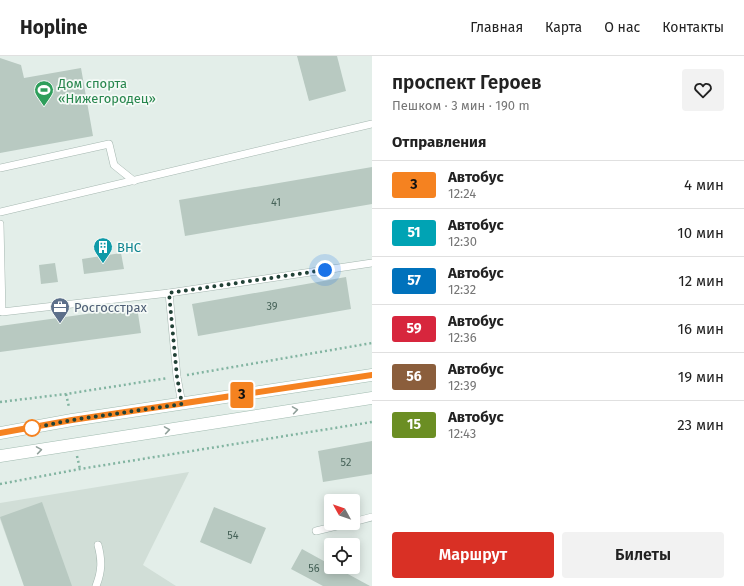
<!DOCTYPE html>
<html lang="ru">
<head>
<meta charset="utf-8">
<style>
	:root { --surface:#fff; --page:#f2f2f2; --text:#222; --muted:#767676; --line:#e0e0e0; --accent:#d93025 }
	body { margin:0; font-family:"Fira Sans",sans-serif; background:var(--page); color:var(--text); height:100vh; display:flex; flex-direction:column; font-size:15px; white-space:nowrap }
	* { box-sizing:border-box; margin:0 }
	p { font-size:13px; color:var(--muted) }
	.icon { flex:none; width:22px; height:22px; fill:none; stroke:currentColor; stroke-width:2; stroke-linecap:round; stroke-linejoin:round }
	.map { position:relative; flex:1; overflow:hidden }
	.side { display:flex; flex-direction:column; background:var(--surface); width:372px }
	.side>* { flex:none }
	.badge { padding:0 8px; border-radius:3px; font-size:14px; line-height:26px }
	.needle { width:26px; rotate:310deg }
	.tools { position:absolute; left:324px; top:438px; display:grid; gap:8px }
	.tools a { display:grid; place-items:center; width:36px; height:36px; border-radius:4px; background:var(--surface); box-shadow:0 2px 10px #0003; font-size:20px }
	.you { position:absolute; width:20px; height:20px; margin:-10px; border:3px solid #fff; border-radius:50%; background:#1a73e8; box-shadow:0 0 0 6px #1a73e833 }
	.map>.badge { position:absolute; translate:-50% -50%; box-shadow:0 0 0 2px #fff }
	h2 { padding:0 20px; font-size:15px; line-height:36px }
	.round { display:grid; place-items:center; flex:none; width:42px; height:42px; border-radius:4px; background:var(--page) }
	.summary { display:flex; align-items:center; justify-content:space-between; height:68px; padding:0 20px }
	h1 { font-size:19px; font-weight:600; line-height:30px }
	.button { display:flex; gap:8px; margin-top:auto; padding:8px 20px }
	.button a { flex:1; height:46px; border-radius:4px; background:var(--accent); color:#fff; font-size:16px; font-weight:600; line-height:46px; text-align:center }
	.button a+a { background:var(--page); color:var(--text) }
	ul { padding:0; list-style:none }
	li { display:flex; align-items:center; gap:12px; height:48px; padding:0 20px; border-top:1px solid var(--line) }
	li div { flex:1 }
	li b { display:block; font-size:15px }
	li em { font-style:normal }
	li .badge { min-width:44px; font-weight:700; text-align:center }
	header { display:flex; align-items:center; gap:24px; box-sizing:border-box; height:56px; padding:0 20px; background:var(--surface); border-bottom:1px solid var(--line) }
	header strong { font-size:19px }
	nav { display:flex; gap:22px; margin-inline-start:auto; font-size:14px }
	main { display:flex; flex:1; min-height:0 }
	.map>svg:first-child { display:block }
</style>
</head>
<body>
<header>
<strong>Hopline</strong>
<nav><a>Главная</a><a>Карта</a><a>О нас</a><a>Контакты</a></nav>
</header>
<main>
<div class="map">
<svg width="372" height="530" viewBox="0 0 372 530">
	<rect width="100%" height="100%" fill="#e3eee9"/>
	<path fill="#d1ded7" d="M189,416L143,509L176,530H24L0,463V447Z"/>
	<g fill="#b8c9c1">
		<path d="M297,0H337L346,35L309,45Z"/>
		<path d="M0,2L21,9L24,22L81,12L93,80L0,97Z"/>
		<path d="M372,111V148L185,180L179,144Z"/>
		<path d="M121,197L124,213L84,218L82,203Z"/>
		<path d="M55,207L58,226L41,228L39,209Z"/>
		<path d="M346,221L351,253L198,280L192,248Z"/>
		<path d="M137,251L141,277L0,296V270Z"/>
		<path d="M372,385V418L323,426L318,395Z"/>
		<path d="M42,446L72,530H24L0,461Z"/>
		<path d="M214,451L266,472L251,508L200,486Z"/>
		<path d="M302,493L331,509V511H335L370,530H323L291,513Z"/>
	</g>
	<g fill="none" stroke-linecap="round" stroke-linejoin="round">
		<defs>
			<g id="lane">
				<path d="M0,112L109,88L114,109L134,125"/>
				<path d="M0,156L372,68"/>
				<path d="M0,168L2,256L169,237L372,207"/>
				<path d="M169,237L177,321L182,348"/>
				<path d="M353,466L372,461"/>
				<path d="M316,475L349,467"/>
				<path d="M96,530C102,515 102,504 98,489"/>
			</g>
			<g id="secondary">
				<path d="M0,377L72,364L372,319"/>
				<path d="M0,400L372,342"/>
			</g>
		</defs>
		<use href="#lane" stroke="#a5b7b0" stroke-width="8"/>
		<use href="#secondary" stroke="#a1bbb0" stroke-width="13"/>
		<g stroke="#82b4a1" stroke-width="2.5" stroke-dasharray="2 3" stroke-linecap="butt">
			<path d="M187,319L372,287"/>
			<path d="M66,338L69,351"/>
			<path d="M0,346L66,338L168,322"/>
			<path d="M77,400L80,413"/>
			<path d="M0,428L80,413L372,366"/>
		</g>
		<use href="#lane" stroke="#fff" stroke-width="7"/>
		<use href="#secondary" stroke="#fff" stroke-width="12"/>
	</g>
	<defs><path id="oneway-chevron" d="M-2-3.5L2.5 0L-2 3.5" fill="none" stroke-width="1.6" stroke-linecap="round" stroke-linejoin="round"/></defs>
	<g stroke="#90a09a">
		<use href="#oneway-chevron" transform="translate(295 354) rotate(-9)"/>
		<use href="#oneway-chevron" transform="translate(167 374) rotate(-9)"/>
		<use href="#oneway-chevron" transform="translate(39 394) rotate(-9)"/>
	</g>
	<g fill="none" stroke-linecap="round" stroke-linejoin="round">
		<defs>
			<path id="line" d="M0,377L72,364L372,319"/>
		</defs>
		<use href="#line" stroke="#fff" stroke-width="9"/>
		<use href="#line" stroke="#f58220" stroke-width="6"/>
		<path stroke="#214136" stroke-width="4" stroke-dasharray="0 7.2" d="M32,372L72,364L182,348L177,321L169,237L325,214"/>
	</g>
	<defs>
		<symbol id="stadium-pin" viewBox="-11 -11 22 30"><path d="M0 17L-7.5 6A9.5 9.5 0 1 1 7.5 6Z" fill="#2e9e5b" stroke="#f5faf7"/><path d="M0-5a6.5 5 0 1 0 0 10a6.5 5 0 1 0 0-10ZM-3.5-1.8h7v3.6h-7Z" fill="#fff"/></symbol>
		<symbol id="building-pin" viewBox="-11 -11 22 30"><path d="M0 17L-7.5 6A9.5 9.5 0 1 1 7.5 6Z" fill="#0f9aa8" stroke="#f5faf7"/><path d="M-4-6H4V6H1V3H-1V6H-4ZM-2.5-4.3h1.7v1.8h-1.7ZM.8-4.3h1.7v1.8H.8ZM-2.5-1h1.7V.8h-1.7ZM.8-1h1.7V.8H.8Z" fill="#fff"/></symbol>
		<symbol id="office-pin" viewBox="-11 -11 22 30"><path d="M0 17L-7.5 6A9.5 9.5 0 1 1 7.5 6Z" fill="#5c6f8a" stroke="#f5faf7"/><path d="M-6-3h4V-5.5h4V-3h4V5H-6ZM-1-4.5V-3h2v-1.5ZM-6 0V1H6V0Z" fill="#fff"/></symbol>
	</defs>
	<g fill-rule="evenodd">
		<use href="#stadium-pin" x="33" y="23" width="22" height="30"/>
		<use href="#building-pin" x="92" y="180" width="22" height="30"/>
		<use href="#office-pin" x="49" y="240" width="22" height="30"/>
	</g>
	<circle fill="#fff" stroke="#f58220" stroke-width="2" cx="32" cy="372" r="8"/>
	<g text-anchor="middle" stroke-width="3.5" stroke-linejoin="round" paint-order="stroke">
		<g font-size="11" fill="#476359">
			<text x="276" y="150">41</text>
			<text x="272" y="254">39</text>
			<text x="346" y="410">52</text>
			<text x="233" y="483">54</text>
			<text x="314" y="516">56</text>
		</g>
		<g font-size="13" fill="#27864d" stroke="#f5faf7" text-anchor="start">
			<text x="58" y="32">Дом спорта<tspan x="58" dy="15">«Нижегородец»</tspan></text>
		</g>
		<g font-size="13" fill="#0d838f" stroke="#f5faf7" text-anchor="start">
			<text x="117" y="196">ВНС</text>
		</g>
		<g font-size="13" fill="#4e5e75" stroke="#f5faf7" text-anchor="start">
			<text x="74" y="256">Росгосстрах</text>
		</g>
	</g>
</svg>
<div class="tools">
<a><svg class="needle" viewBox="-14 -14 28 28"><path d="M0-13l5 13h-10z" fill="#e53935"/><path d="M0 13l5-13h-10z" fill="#767676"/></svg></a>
<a><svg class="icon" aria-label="locate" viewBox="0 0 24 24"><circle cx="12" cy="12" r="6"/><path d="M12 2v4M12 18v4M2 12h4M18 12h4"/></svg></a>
</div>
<div class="you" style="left:325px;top:214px"></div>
<b class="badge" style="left:242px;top:339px;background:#f58220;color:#111">3</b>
</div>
<section class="side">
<div class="summary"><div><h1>проспект Героев</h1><p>Пешком · 3 мин · 190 m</p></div><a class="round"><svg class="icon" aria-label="heart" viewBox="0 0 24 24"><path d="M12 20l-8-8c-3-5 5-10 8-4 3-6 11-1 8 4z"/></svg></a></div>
<h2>Отправления</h2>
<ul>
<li><span class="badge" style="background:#f58220;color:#111">3</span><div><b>Автобус</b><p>12:24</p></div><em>4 мин</em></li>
<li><span class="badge" style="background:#00a3b4;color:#fff">51</span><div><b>Автобус</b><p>12:30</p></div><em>10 мин</em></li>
<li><span class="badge" style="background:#0072bc;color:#fff">57</span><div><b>Автобус</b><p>12:32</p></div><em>12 мин</em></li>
<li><span class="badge" style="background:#d7263d;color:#fff">59</span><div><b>Автобус</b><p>12:36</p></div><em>16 мин</em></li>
<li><span class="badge" style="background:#8b5e3c;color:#fff">56</span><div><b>Автобус</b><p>12:39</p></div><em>19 мин</em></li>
<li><span class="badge" style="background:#6b8e23;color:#fff">15</span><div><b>Автобус</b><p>12:43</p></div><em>23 мин</em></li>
</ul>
<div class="button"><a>Маршрут</a><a>Билеты</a></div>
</section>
</main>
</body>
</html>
